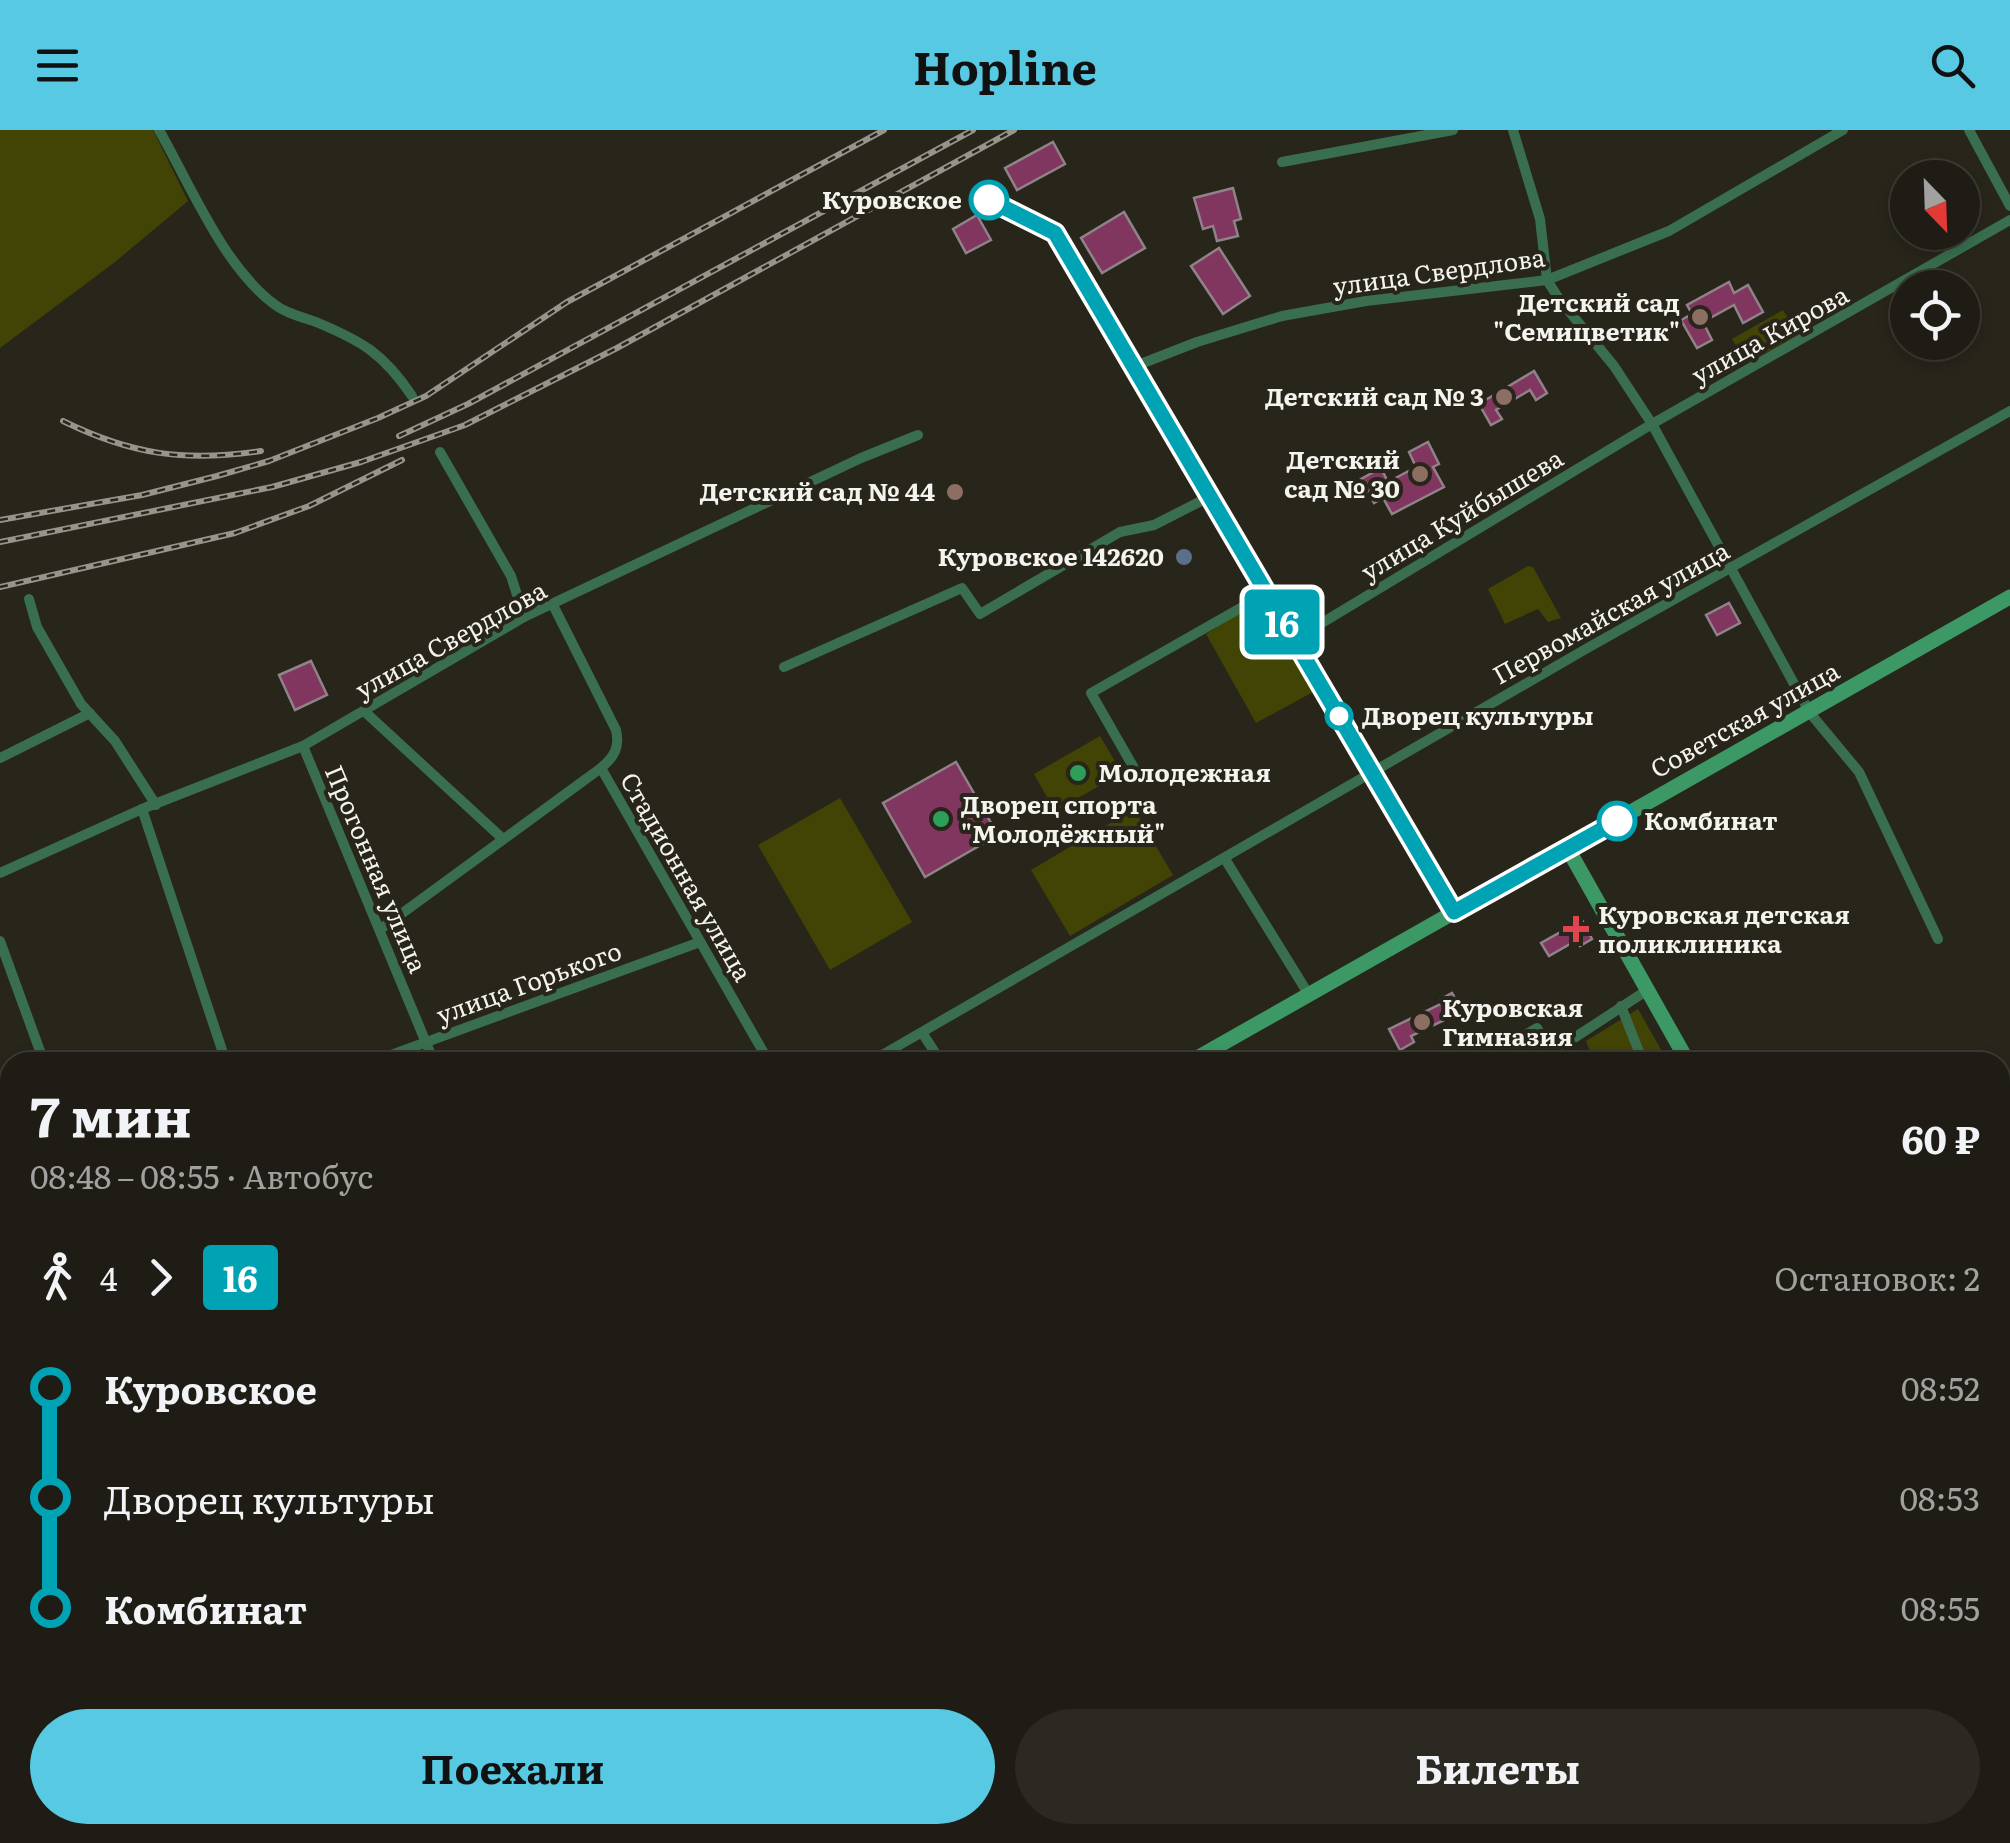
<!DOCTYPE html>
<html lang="ru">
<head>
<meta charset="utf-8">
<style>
	:root { --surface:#1e1c14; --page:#2b2922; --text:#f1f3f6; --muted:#a1a1a0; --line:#3c3a34; --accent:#57c9e2 }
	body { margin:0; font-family:Literata,serif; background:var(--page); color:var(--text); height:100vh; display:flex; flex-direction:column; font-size:38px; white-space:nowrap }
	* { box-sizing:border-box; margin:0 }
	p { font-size:32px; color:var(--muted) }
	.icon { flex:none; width:55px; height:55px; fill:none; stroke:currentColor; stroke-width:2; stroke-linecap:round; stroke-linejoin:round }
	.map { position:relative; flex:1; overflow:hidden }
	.drawer { position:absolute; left:0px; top:922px; width:2010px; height:792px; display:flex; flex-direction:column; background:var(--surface); border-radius:30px 30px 0 0; box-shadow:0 5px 15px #0003,0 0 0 2px var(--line) }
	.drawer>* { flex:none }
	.badge { padding:0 20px; border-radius:8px; font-size:35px; line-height:65px }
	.needle { width:65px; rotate:157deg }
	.buttons { position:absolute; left:1890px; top:30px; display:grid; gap:20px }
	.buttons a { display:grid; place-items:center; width:90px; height:90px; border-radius:50%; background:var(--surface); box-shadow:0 5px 15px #0003,0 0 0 2px var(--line); font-size:50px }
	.map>.badge { position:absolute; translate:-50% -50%; box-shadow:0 0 0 5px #fff }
	.legs { display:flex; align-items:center; gap:15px; height:110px; padding:0 30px; font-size:32px }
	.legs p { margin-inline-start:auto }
	.overview { display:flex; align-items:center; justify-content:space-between; height:170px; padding:0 30px }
	h1 { font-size:55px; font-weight:700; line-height:75px }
	.action { display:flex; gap:20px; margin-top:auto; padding:20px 30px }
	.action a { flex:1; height:115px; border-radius:60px; background:var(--accent); color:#111; font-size:40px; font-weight:700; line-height:115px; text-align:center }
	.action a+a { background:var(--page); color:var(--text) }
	ul { padding:0 30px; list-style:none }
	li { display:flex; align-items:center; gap:35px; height:110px; font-size:38px }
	li i { display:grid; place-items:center; width:15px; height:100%; margin:0 12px; background:currentColor }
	li i::after { content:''; width:25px; height:25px; margin:-12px; border:8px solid; border-radius:50%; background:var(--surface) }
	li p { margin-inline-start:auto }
	li:first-child i { background:linear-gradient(#0000 50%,currentColor 0) }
	li:last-child i { background:linear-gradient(currentColor 50%,#0000 0) }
	header { display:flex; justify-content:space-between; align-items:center; height:130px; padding:0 30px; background:var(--accent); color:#111; font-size:45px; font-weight:700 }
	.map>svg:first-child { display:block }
</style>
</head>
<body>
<header><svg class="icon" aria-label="menu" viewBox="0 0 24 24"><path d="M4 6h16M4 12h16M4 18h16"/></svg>Hopline<svg class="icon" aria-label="search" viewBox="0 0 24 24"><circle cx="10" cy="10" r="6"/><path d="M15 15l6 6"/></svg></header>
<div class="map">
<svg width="2010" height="1713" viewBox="0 0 2010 1713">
	<rect width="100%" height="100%" fill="#28251b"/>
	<g fill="#414404">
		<path d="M0,0H153L188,71L115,132L0,218Z"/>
		<path d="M1783,180L1798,205L1747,233L1732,209Z"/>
		<path d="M1528,436L1533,437L1561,488L1548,492L1538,479L1505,494L1488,459Z"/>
		<path d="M1260,470L1313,562L1256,593L1206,504Z"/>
		<path d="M1100,606L1122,643L1055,681L1034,644Z"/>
		<path d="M840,668L912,792L830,840L758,715Z"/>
		<path d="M1134,679L1173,745L1070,806L1031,740Z"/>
		<path d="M1638,879L1668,932H1594L1586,911Z"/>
	</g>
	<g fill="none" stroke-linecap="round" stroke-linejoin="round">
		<path stroke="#215e70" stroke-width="15" d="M1243,1713L1248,1705"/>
	</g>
	<g fill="#80365e" stroke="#8f8288" stroke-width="2.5">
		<path d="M1053,12L1065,34L1017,60L1005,38Z"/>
		<path d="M1233,58L1241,89L1234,91L1238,106L1217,111L1213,96L1203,99L1194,68Z"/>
		<path d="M1124,82L1145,118L1102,143L1081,108Z"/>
		<path d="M977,85L991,110L966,123L953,99Z"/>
		<path d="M1219,118L1250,166L1223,184L1191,136Z"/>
		<path d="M1729,152L1734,163L1748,155L1763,182L1743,193L1734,175L1703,192L1712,210L1697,218L1681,190L1692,184L1687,175Z"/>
		<path d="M1534,241L1547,263L1536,270L1530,260L1496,280L1502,289L1491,295L1479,274Z"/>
		<path d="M1428,312L1439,334L1433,337L1444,357L1392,384L1383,368L1374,373L1361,349L1381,338L1388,352L1416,337L1409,322Z"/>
		<path d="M1729,473L1740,493L1717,505L1706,485Z"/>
		<path d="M311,531L327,565L295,580L279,545Z"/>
		<path d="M956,632L998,705L925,747L883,673Z"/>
		<path d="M1582,790L1592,809L1580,816L1577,810L1549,826L1541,813Z"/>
		<path d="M1452,863L1463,881L1411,906L1414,912L1400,920L1389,899L1443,873L1441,869Z"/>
	</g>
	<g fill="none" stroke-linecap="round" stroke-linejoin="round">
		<g stroke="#396f4f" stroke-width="10">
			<path d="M159,0C190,54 223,136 274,174C285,183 302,187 316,192C362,211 384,224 412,266"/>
			<path d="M1513,0L1540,89L1547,150L1559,169L1614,236L1652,294L1810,583L1859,642L1938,809"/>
			<path d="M1969,0L2010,76"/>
			<path d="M1282,32L1453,0"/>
			<path d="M1133,237L1197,212L1282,186L1366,171L1547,150L1669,101L1843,0"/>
			<path d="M440,322L511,446L524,487"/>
			<path d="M29,469L37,497L81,574L115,611L156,675"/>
			<path d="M553,475L616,600C620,618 614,627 601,638L769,932"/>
			<path d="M1292,511L1652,294L2010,90"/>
			<path d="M784,537L962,458L980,484L1120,402L1154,395L1209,367"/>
			<path d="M364,581L503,709"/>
			<path d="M303,616L434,932"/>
			<path d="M0,628L90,583"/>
			<path d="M1138,645L1091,563L1265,464"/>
			<path d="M142,679L226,932"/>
			<path d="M1225,729L1309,865"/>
			<path d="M0,743L142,679L303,616L524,487L861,328L918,305"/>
			<path d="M382,798L601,638"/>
			<path d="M0,811L44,932"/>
			<path d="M1621,876L1643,932"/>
			<path d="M923,904L941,932"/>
			<path d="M1515,911L1537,898L1551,923L1646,861"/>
			<path d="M372,932L700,812"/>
			<path d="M870,932L1591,516L2010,281"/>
			<path d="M0,1082L10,1108"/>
			<path d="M2000,1269L2010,1267"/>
			<path d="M2000,1438L2010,1436"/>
			<path d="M327,1705L333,1713"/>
			<path d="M81,1713L89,1705"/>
			<path d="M279,1713L287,1705"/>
			<path d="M1437,1713L1446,1705"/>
		</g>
		<g stroke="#3c9865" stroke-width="15">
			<path d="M1055,103L1455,782"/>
			<path d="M1568,719L1688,932"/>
			<path d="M1190,932L2010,467"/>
			<path d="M0,1309L10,1308"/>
			<path d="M0,1536L10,1530"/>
			<path d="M2000,1562L2010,1560"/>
			<path d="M1965,1705L1966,1713"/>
		</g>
		<defs>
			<g id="rail">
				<path d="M63,291C132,325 185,332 261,321"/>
				<path d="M399,306L468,274L973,0"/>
				<path d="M0,390L142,365L217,346L269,331L378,288L426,266L567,172L884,0"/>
				<path d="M0,412L272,357L361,332L465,295L617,218L1014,0"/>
				<path d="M0,457L235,403L309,376L402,330"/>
			</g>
		</defs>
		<use href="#rail" stroke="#96948c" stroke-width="6"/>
		<use href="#rail" stroke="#28251b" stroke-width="2.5" stroke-dasharray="8" stroke-linecap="butt"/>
	</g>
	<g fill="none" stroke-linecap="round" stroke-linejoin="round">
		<defs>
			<path id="line-1" d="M989,70L1055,103L1454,782L1617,691"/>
		</defs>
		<use href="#line-1" stroke="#fff" stroke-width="22"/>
		<use href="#line-1" stroke="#00a3b4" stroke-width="15"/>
	</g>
	<g fill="#fff" stroke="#00a3b4" stroke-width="5">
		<circle cx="989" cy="70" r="18"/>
		<circle cx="1339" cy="586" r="12"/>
		<circle cx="1617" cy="691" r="18"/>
	</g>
	<g fill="#8d6e63" stroke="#28251b" stroke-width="4">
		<circle cx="1700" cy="187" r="10"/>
		<circle cx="1504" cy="267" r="10"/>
		<circle cx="1420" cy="344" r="10"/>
		<circle cx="955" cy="362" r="10"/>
		<circle cx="1422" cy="892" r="10"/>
	</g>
	<circle fill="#5c6f8a" stroke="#28251b" stroke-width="4" cx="1184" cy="427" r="10"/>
	<g fill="#2e9e5b" stroke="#28251b" stroke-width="4">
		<circle cx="1078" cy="643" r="10"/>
		<circle cx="941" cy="689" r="10"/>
	</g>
	<path fill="#e0444e" stroke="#28251b" stroke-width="4" d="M1571 784h10v10h10v10h-10v10h-10v-10h-10v-10h10z"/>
	<g text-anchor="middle" stroke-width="8" stroke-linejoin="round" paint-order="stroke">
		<g font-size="25" font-weight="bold" fill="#f5f3ed" stroke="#28251b" text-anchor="start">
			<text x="962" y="79" text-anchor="end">Куровское</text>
			<text x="1362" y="595">Дворец культуры</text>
			<text x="1644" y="700">Комбинат</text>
		</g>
		<g font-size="25" fill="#f5f3ed" stroke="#28251b">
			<text transform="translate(1439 142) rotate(-8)" y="9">улица Свердлова</text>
			<text transform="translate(1770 205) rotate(-29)" y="9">улица Кирова</text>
			<text transform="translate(1462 385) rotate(-31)" y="9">улица Куйбышева</text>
			<text transform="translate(1611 483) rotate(-29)" y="9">Первомайская улица</text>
			<text transform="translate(451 510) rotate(-29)" y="9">улица Свердлова</text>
			<text transform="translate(1745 590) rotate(-29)" y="9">Советская улица</text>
			<text transform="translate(376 739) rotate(67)" y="9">Прогонная улица</text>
			<text transform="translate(686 747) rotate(60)" y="9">Стадионная улица</text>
			<text transform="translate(529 853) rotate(-20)" y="9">улица Горького</text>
		</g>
		<g font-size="25" font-weight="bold" fill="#f5f3ed" stroke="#28251b" text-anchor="end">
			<text x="1680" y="182">Детский сад<tspan x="1680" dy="29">"Семицветик"</tspan></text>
			<text x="1484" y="276">Детский сад № 3</text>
			<text x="1400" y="339">Детский<tspan x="1400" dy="29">сад № 30</tspan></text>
			<text x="935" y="371">Детский сад № 44</text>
			<text x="1164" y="436">Куровское 142620</text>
			<text x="1098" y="652" text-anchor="start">Молодежная</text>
			<text x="961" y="684" text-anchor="start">Дворец спорта<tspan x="961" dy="29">"Молодёжный"</tspan></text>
			<text x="1598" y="794" text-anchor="start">Куровская детская<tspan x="1598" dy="29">поликлиника</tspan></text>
			<text x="1442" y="887" text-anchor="start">Куровская<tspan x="1442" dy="29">Гимназия</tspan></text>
		</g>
	</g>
</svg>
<div class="buttons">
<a><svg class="needle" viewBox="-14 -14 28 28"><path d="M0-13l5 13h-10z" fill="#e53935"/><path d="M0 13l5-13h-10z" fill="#a1a1a0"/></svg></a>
<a><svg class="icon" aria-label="locate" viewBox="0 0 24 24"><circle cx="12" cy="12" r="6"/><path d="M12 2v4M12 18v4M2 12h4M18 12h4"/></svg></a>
</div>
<b class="badge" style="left:1282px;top:492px;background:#00a3b4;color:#fff">16</b>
<section class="drawer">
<div class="overview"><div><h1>7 мин</h1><p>08:48 – 08:55 · Автобус</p></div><b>60 ₽</b></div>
<div class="legs"><svg class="icon" aria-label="walk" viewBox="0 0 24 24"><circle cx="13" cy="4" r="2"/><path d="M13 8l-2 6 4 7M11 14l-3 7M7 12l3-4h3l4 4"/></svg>4<svg class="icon" aria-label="forward" viewBox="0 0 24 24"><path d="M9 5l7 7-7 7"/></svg><b class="badge" style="background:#00a3b4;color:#fff">16</b><p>Остановок: 2</p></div>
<ul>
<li><i style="color:#00a3b4"></i><b>Куровское</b><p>08:52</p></li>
<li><i style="color:#00a3b4"></i><span>Дворец культуры</span><p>08:53</p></li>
<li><i style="color:#00a3b4"></i><b>Комбинат</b><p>08:55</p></li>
</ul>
<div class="action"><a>Поехали</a><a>Билеты</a></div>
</section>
</div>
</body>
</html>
